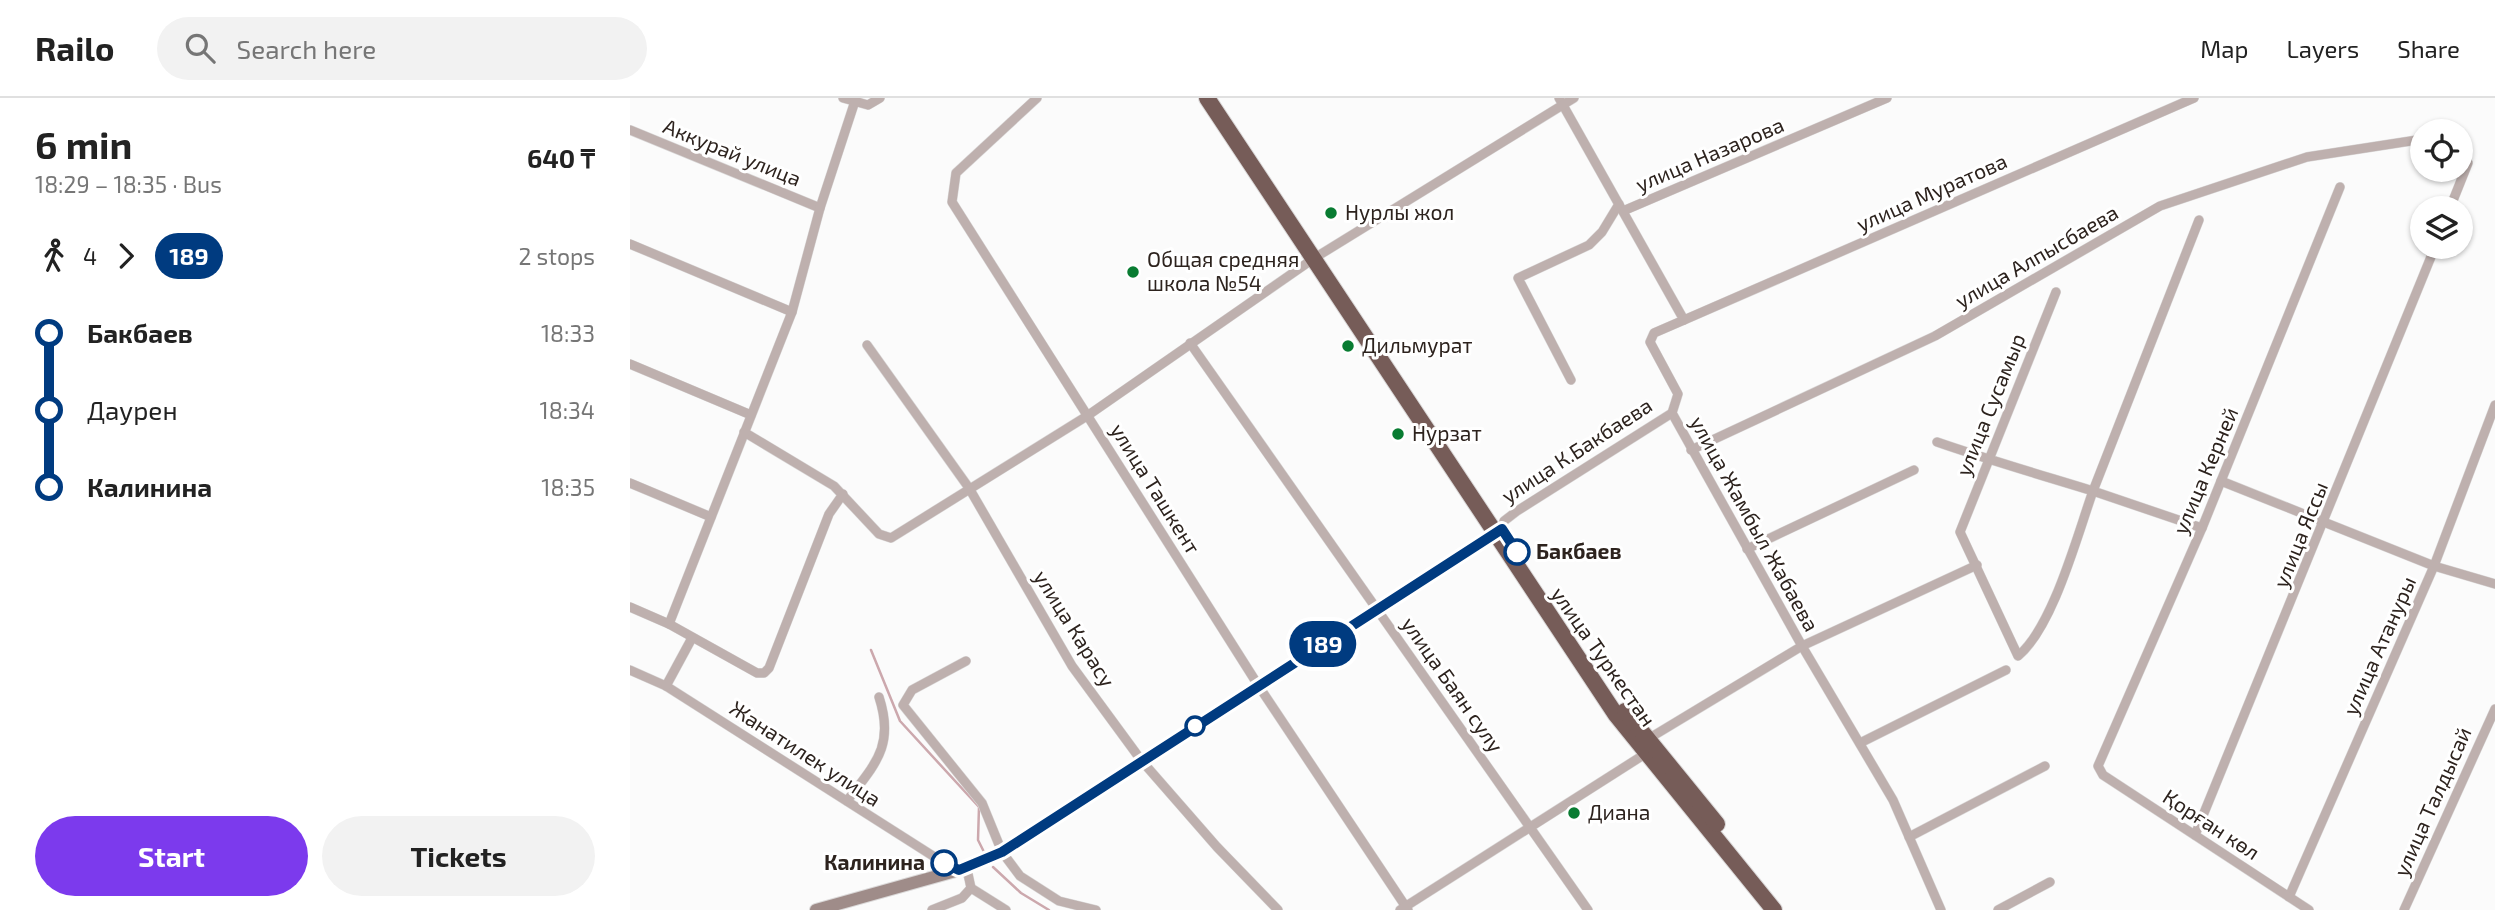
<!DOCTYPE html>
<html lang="en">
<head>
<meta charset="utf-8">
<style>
	:root { --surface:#fff; --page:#f2f2f2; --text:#222; --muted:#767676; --line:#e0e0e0; --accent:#7c3aed }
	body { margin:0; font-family:"Exo 2",sans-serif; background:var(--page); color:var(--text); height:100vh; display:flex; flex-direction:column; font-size:26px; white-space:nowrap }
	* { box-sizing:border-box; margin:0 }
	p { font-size:23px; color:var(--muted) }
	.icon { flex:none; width:38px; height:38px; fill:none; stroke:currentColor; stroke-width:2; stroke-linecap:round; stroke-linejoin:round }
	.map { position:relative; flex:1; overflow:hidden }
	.sheet { display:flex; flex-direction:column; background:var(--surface); width:630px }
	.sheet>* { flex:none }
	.badge { padding:0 14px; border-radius:23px; font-size:24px; line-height:46px }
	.controls { position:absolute; left:1780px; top:21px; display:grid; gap:14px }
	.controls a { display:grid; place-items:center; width:63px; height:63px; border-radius:50%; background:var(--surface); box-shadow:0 2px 5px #0004; font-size:35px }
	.map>.badge { position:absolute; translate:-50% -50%; box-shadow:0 0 0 4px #fff }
	.legs { display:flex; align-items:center; gap:10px; height:77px; padding:0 35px; font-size:23px }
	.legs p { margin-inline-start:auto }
	.head { display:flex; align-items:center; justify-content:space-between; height:119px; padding:0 35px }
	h1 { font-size:38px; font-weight:700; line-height:52px }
	.button { display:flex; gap:14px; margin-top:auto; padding:14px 35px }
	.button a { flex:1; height:80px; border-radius:42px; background:var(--accent); color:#fff; font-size:28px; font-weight:700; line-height:80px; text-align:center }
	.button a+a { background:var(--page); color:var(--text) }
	ul { padding:0 35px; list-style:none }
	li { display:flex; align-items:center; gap:24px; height:77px; font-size:26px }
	li i { display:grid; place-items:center; width:10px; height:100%; margin:0 9px; background:currentColor }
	li i::after { content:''; width:18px; height:18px; margin:-9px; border:5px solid; border-radius:50%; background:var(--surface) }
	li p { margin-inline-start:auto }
	li:first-child i { background:linear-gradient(#0000 50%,currentColor 0) }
	li:last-child i { background:linear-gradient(currentColor 50%,#0000 0) }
	header { display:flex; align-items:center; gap:42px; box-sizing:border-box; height:98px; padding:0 35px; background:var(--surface); border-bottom:2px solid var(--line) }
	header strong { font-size:33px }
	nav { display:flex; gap:38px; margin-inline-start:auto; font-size:24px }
	.search { width:490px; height:63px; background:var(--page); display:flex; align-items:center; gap:18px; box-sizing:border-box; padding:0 24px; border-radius:38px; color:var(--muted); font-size:26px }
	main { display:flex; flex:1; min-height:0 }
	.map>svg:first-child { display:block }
</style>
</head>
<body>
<header>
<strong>Railo</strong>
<div class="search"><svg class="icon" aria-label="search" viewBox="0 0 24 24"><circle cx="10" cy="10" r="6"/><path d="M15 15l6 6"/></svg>Search here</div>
<nav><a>Map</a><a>Layers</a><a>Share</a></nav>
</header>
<main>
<section class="sheet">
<div class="head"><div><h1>6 min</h1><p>18:29 – 18:35 · Bus</p></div><b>640 ₸</b></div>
<div class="legs"><svg class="icon" aria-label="walk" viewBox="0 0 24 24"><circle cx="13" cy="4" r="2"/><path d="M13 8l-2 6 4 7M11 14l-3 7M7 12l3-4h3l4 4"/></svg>4<svg class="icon" aria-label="forward" viewBox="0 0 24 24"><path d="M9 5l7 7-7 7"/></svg><b class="badge" style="background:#003b80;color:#fff">189</b><p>2 stops</p></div>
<ul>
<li><i style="color:#003b80"></i><b>Бакбаев</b><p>18:33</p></li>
<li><i style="color:#003b80"></i><span>Даурен</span><p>18:34</p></li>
<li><i style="color:#003b80"></i><b>Калинина</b><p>18:35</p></li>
</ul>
<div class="button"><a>Start</a><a>Tickets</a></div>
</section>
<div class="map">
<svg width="1865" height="812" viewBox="0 0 1865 812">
	<rect width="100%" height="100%" fill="#fbfbfb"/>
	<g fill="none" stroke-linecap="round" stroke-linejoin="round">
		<g stroke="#cca8ad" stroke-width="2.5">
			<path d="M241,552L270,623L349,709L348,742L354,754"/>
			<path d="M363,769L391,795L419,812"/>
		</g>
		<defs>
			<g id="street">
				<path d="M213,0L238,7L250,0"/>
				<path d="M407,0L326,75L322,104L628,587L778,812"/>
				<path d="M929,0L1054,222L1024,235L1020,244L1048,296L1042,315L1172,548L1263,702L1311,812"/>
				<path d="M0,32L190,110"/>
				<path d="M1820,110L1838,65"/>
				<path d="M993,113L1257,0"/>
				<path d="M1569,122L1463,393L1572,430"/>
				<path d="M0,146L162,214"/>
				<path d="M691,156L944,0"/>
				<path d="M1054,222L1564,0"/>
				<path d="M560,245L958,812"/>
				<path d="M237,247L339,390L442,568L511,662L587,749L648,812"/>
				<path d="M0,266L121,317"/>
				<path d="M941,282L888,180L959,147L972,134L989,106"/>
				<path d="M114,334L204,388L249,436L261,440L457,318L683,161"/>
				<path d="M1307,344C1359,362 1411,377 1463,393C1447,438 1423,529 1388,558L1330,434L1426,194"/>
				<path d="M1061,352L1305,238L1530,108L1677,59L1787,42"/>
				<path d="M1591,383L1804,468L1865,486"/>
				<path d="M0,385L81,419"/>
				<path d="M872,431L874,423L887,413L1042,315"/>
				<path d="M1117,451L1284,372"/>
				<path d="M0,509L39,526L127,575H134L139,570L199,416L213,396"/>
				<path d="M39,526L162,214L190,110L226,0"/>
				<path d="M336,563L282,592L273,607L352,705L372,754L390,778L429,803L466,812"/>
				<path d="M0,572L36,588L314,765L338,776L341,790L332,800L302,812"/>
				<path d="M36,588L62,540"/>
				<path d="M1018,641L1172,548L1347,467"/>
				<path d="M1230,645L1376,572"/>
				<path d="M217,703C245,666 265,648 249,599"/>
				<path d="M1565,737L1805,149"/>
				<path d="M1279,739L1415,668"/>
				<path d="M341,790L376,812"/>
				<path d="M1659,799L1804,468L1865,307"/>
				<path d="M770,812L1015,656"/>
				<path d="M1368,812L1420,784"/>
				<path d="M1679,812L1473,677L1468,668L1572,430L1710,89"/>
				<path d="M1774,812L1865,611"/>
			</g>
			<path id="secondary" d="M186,812L329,772L372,754L872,431"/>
			<g id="highway">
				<path d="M577,0L986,617L1144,812"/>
				<path d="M995,613L1087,726"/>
			</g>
		</defs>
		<use href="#street" stroke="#dad8d8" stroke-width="10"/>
		<use href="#secondary" stroke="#dad8d8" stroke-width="14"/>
		<use href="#highway" stroke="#dad8d8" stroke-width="18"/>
		<use href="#street" stroke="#beb0ae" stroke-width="9"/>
		<use href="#secondary" stroke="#9f8c89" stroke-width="12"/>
		<use href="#highway" stroke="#765c58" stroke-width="16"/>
	</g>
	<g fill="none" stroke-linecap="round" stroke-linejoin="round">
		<defs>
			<path id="line-1" d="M314,765L329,772L372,754L872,431L887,454"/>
		</defs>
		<use href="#line-1" stroke="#fff" stroke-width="16"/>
		<use href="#line-1" stroke="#003b80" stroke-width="10"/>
	</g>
	<g fill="#097c32" stroke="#fff" stroke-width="2.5">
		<circle cx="701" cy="115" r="7"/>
		<circle cx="503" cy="174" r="7"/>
		<circle cx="718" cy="248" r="7"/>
		<circle cx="768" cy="336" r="7"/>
		<circle cx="944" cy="715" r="7"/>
	</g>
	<g fill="#fff" stroke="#003b80" stroke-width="3.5">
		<circle cx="887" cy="454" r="12"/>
		<circle cx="565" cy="628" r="9"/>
		<circle cx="314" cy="765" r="12"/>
	</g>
	<g text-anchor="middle" stroke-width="6" stroke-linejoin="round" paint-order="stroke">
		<g font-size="21" fill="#2d231e" stroke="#fff">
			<text transform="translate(102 55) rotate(22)" y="7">Аккурай улица</text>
			<text transform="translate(1080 57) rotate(-23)" y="7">улица Назарова</text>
			<text transform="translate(1302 95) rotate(-24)" y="7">улица Муратова</text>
			<text transform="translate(1407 159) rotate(-30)" y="7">улица Алпысбаева</text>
			<text transform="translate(1361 307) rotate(-68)" y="7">улица Сусамыр</text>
			<text transform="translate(947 353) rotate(-33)" y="7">улица К.Бакбаева</text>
			<text transform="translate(1576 373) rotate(-67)" y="7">улица Керней</text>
			<text transform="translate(525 391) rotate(58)" y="7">улица Ташкент</text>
			<text transform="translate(1124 426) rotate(61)" y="7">улица Жамбыл Жабаева</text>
			<text transform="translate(1671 437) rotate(-68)" y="7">улица Яссы</text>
			<text transform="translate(444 531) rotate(58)" y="7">улица Карасу</text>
			<text transform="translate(1750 548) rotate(-66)" y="7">улица Атануры</text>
			<text transform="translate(973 559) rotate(55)" y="7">улица Туркестан</text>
			<text transform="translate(822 587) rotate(55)" y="7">улица Баян сулу</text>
			<text transform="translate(175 656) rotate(33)" y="7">Жанатилек улица</text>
			<text transform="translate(1803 704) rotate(-66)" y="7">улица Талдысай</text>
			<text transform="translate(1581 727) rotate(33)" y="7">Қорған көл</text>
		</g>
		<g font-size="21" fill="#2d231e" stroke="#fff" text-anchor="start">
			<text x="715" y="122">Нурлы жол</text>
			<text x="517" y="169">Общая средняя<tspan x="517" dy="24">школа №54</tspan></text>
			<text x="732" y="255">Дильмурат</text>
			<text x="782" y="343">Нурзат</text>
			<text x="958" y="722">Диана</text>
		</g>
		<g font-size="21" font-weight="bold" fill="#2d231e" stroke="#fff" text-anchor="start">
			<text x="906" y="461">Бакбаев</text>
			<text x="295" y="772" text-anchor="end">Калинина</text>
		</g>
	</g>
</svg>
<div class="controls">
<a><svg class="icon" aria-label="locate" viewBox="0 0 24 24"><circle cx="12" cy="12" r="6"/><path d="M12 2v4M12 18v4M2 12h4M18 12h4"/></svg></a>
<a><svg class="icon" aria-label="layers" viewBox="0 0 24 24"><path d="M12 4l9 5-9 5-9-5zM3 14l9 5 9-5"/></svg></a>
</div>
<b class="badge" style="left:693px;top:546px;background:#003b80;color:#fff">189</b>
</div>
</main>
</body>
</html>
